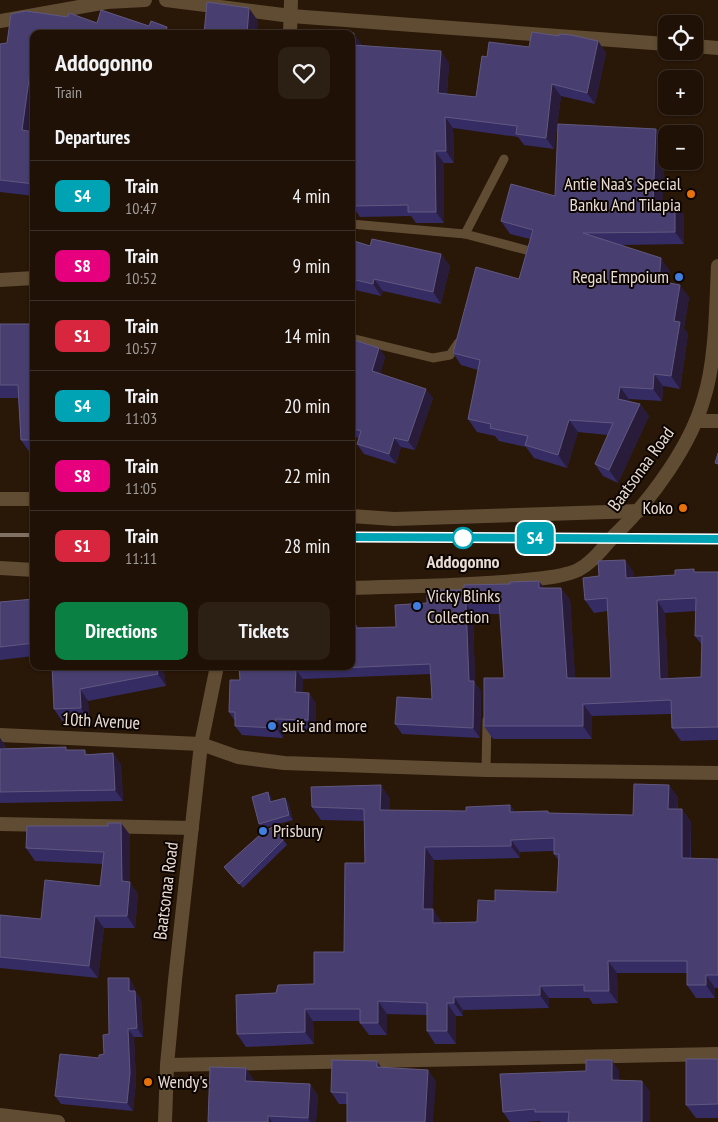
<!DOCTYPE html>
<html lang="en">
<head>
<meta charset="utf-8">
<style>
	:root { --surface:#1f1106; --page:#2c1f14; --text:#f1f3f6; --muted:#a19d9b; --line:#3c3128; --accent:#0b8043 }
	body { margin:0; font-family:"PT Sans Narrow",sans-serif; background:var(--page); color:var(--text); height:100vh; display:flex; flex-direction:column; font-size:19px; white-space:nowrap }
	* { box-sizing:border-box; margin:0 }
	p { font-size:16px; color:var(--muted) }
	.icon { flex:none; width:28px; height:28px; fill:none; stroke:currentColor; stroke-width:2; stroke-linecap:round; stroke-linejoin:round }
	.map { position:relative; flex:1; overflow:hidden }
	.sheet { position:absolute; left:30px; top:30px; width:325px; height:640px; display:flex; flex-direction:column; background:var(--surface); border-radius:10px; box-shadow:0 1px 4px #0004,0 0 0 1px var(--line) }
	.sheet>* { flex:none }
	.badge { padding:0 10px; border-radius:8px; font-size:18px; line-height:32px }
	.fabs { position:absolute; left:658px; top:15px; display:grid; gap:10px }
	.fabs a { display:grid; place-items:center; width:45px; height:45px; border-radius:10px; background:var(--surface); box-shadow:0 1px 4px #0004,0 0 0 1px var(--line); font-size:25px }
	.map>.badge { position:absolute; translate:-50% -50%; box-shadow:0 0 0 2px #fff }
	h2 { padding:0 25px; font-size:19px; line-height:45px }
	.round { display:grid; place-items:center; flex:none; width:52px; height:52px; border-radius:10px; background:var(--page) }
	.summary { display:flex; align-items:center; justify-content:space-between; height:85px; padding:0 25px }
	h1 { font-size:24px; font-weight:800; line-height:38px }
	.action { display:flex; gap:10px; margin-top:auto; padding:10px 25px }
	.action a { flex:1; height:58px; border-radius:10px; background:var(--accent); color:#fff; font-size:20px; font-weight:800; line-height:58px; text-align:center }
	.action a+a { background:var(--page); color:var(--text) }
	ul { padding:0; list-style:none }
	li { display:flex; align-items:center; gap:15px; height:70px; padding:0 25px; border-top:1px solid var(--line) }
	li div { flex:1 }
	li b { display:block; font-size:19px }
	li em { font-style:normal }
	li .badge { min-width:55px; font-weight:700; text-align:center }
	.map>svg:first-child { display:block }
</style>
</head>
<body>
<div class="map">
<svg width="718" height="1122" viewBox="0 0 718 1122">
	<rect width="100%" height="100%" fill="#291708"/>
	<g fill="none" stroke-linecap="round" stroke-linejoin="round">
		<g stroke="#604c33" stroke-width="9">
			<path d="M351,224L465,234L530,251"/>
			<path d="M465,234L504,159"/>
			<path d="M351,338L433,358L450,355L458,343"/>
			<path d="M486,770L487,720"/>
		</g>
		<g stroke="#604c33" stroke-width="14">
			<path d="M166,0L291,16L666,44"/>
			<path d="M0,21L107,2L145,0"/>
			<path d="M290,34L291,0"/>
			<path d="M694,46L718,48"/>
			<path d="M0,280L34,278"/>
			<path d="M696,421H718"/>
			<path d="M0,499H34"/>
			<path d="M351,516L394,519L639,511"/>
			<path d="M0,568L34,570"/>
			<path d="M0,735L201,744"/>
			<path d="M0,824L192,828"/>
			<path d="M167,1065L718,1054"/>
			<path d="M0,1115L58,1122"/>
		</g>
		<g stroke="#604c33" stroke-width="14">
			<path d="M351,588C409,586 468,586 526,580C542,578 563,577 578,570C595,561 605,544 619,531C653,497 691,445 704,398C716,360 716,306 718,266"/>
			<path d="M201,744L238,757L284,763L486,770L718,773"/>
			<path d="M165,1122L167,1065L175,980L201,744L217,666"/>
		</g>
		<g stroke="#807064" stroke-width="4">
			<path d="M0,535H34"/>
			<path d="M351,537L718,539"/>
		</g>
	</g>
	<g fill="#352c64" fill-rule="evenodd">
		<path d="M101,10L149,26L151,21L167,27L172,34H34V124L33,132H34V196L0,192V44L7,43L11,14L26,11L68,17L69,13L97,23Z"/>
		<path d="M351,34L362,45L449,63L447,94L476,97L487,57L529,47L559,36L598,41L606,53L595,104L561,96L554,149L524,145L518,137L453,128L454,163H444V223H416L411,216L360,217L352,206L351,170Z"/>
		<path d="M656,129L665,141L662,203H675L684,215V244L621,245L670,271L669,283L689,297L684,328L688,334L680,389L663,386L662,401L629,399V401L640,404L649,416L618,483L603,476L595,464L608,435L578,432L567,468L534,458L526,447L499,441L495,436L477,432L468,419L478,370L461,365L453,353L519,279L530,239L510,234L501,221L555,196Z"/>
		<path d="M351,240L370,246L441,254L450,266L441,304L383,291L381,296L351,289Z"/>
		<path d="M0,324H34V453H30L21,440L18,398H0Z"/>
		<path d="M351,339L379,348L385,357L380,374L433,398L415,450L401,447L396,464L364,454L357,444L359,438L351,436Z"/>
		<path d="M625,560L634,573V577L675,575L696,572H718V740L681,741L672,728L671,714L592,716V739H493L484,726L504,678L500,614H473L475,683L481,691L480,738L402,734L395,724L432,699L431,674L303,679L302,692L316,703L315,730L283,729V738L242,735L235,726V721L229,712L240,680L239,666H351V606L356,612V625L359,628L396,627L427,603L464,590L561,588L570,600L575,678H611L608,611L594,613L585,600L599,576ZM696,611L695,636L702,645L701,677L668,678L665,613Z"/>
		<path d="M34,599V656L0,660V602Z"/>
		<path d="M52,666H163L166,686L88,701L89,720L62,721L54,709Z"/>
		<path d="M0,738L6,747V748L68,750L89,754L113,753L121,765L123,801L0,803Z"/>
		<path d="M669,785L678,798V809H682L691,822V858L718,859V988H715V998H696L687,985V973H617L618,1003L593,1004L589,998H549V1008L463,1010V1016H456V1044H435L427,1031V1015L387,1014V1035H369L360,1023V1021H313L314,1044L246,1047L237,1034L276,993L314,984L344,952L365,863L364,821L321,820L312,807L390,798L389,810L466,811L510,805L515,812L633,815ZM554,851V854L559,861L557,892L495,901L477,922L442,923L432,909L434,860L520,858V852Z"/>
		<path d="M268,792L271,797L272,801L285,798L288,802L293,820L263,828L259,824Z"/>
		<path d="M121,823L130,835V883L138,894L135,928H104L98,978L0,968V915L41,919L100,886L103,864L35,861L26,848Z"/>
		<path d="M274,826L287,845L243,888L224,867Z"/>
		<path d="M129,978L134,986L135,991L141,999L143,1037H134L136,1081L133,1111L61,1104L55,1096L99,1058L104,1054L109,1034Z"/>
		<path d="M718,1059V1118H696L686,1105Z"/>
		<path d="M382,1068L428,1070L436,1082L347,1104H339L331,1092Z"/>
		<path d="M619,1071V1080L642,1081L650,1092V1122H541L540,1121L526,1122H510L503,1112Z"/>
		<path d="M254,1080V1081L310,1084L318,1096L316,1122H208Z"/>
	</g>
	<g fill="#281c3a">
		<path d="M249,8L258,21L257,34H247Z"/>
		<path d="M167,27L172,34H165Z"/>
		<path d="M354,33L362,45L361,56L353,45Z"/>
		<path d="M598,41L606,53L595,104L587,93Z"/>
		<path d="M441,51L449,63L446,104L438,93Z"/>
		<path d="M31,65L34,69V124L31,143L22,130Z"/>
		<path d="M552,84L561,96L554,149L546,138Z"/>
		<path d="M445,117L453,128L454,163L446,151Z"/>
		<path d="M656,129L665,141L662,215L653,203Z"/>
		<path d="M435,151L444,163V223L436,212Z"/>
		<path d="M675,203L684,215V244L675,232Z"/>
		<path d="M441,254L450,266L441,304L433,292Z"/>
		<path d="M661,258L670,271L668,294L659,281Z"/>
		<path d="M374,279L383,291L381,296L373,284Z"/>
		<path d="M680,285L689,297L684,328L688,334L680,389L671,376L674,321Z"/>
		<path d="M379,348L385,357L378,381L372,371Z"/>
		<path d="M654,374L663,386L662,401L653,389Z"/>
		<path d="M620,387L629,399L627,411L618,399Z"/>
		<path d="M426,389L433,398L415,450L408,441Z"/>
		<path d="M640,404L649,416L618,483L609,470Z"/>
		<path d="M569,420L578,432L567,468L558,455Z"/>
		<path d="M394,438L401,447L396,464L389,454Z"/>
		<path d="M625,560L634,573L635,591L626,578Z"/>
		<path d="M539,581L548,593L539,588Z"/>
		<path d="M561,588L570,600L576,691L567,678Z"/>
		<path d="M657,600L665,613L669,691L660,679Z"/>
		<path d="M466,604L473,614L475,683L481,691L480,738L473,728L469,681Z"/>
		<path d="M351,606L356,612V625L363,635L351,627Z"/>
		<path d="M156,666H163L166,686L158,674Z"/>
		<path d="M296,670L303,679L302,702L295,692Z"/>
		<path d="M80,689L88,701L89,720L81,708Z"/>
		<path d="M309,693L316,703L315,730L308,720Z"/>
		<path d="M583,704L592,716V739L583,726Z"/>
		<path d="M276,719L283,729V738L276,728Z"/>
		<path d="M0,738L6,747L7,760L0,751Z"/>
		<path d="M113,753L121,765L123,801L115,790Z"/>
		<path d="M381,785L390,798L389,822L380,810Z"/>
		<path d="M669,785L678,798L677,822L668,809Z"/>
		<path d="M268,792L271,797L274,806L270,802Z"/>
		<path d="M285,798L288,802L293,820L289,815Z"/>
		<path d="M510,805L519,818L510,812Z"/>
		<path d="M682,809L691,822L690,871L682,858Z"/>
		<path d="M121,823L130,835V883L138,894L135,928L127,916L122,881Z"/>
		<path d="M511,840L520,852V858L511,846Z"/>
		<path d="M425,847L434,860L432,922L423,909Z"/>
		<path d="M433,909L442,922V936L433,923Z"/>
		<path d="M95,916L104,928L98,978L89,966Z"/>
		<path d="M608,961L617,973L618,1003L609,991Z"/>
		<path d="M706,975L715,988V998L706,985Z"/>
		<path d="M129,978L134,986L135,999L129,991Z"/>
		<path d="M540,986L549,998V1008L540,995Z"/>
		<path d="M135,991L141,999L143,1037L137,1028Z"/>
		<path d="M454,997L463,1010V1016L454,1003Z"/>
		<path d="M378,1001L387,1014V1035L378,1023Z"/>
		<path d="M447,1003L456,1016V1044L447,1031Z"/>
		<path d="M305,1009L313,1021L314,1044L305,1032Z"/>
		<path d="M128,1029L134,1037L136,1081L133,1111L127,1103Z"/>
		<path d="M612,1060L619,1071V1091L612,1080Z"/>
		<path d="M377,1061L385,1073L377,1067Z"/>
		<path d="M246,1068L254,1080L253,1092L245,1081Z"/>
		<path d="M428,1070L436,1082L433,1122H425Z"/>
		<path d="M642,1081L650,1092V1122H642Z"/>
		<path d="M310,1084L318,1096L316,1122H310L308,1118Z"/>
		<path d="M268,1116L272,1122H268Z"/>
	</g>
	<g fill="#483f70" stroke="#615880" fill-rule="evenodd">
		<path d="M207,2L249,8L247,34H204Z"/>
		<path d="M101,10L149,26L151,21L167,27L165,34H34V66L31,65L22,130L34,132V184L0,180V44L7,43L11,14L26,11L68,17L69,13L97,23Z"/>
		<path d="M332,32L354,33L353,45L441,51L438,93L476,97L482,56L487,57L489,42L529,47L532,32L559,36V34L571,35L598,41L587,93L552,84L546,138L516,134L517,126L445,117L446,151H435L436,212H408V205L352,206L351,159V34H332Z"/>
		<path d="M558,124L656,129L653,203H675V232L583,233L661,258L659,281L680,285L674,321L680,322L671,376L654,374L653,389L620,387L618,399L640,404L609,470L595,464L613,423L569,420L558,455L525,445L528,436L490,428L491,424L468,419L480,360L453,353L476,267L519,279L533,230L501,221L511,184L555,196Z"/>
		<path d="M372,239L441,254L433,292L374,279L373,284L351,279V240L370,246Z"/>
		<path d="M0,324H34V440H21L18,385H0Z"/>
		<path d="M351,339L379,348L372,371L426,389L408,441L394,438L389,454L357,444L361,431L351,428Z"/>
		<path d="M718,453V464L715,463Z"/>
		<path d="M625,560L626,578L675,575V570L694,569V572H718V727L672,728L671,700L583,704V726H484V678H504L499,601L464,602V585L510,584V582L539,581V588H561L567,678H611L607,598L585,600L583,578L599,576L598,561ZM696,598L695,636H702L701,677L660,679L657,600Z"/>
		<path d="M427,590H464V602L466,604L469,681H474L473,728L395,724L397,697L432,699L430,664L296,670L295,692L309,693L308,720L276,719V728L235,726V712H229L230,680H240L239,666H351V625H356V628L396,627L395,605L427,603Z"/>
		<path d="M34,599V643L0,647V602Z"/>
		<path d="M52,666H156L158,674L80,689L81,708L54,709Z"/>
		<path d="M66,747V750H85V755L113,753L115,790L0,792V749Z"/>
		<path d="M634,784L669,785L668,809H682V858L718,859V975H706V985H687V961H608L609,991H584V985L540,986V995L454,997V1003H447V1031H427V1003L378,1001V1023H360V1009H305V1032L237,1034L236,995L276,993L278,985L314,984V952H344L345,863H365L364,809L312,807L311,787L381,785L380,810L466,811V807L510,805V812L548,811V813L633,815ZM554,838V854H559L557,892L495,890V901L478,900L477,922L433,923V909H423L425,847L511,846V840Z"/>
		<path d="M268,792L270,802L285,798L289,815L259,824L252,797Z"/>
		<path d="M108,823H121L122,881L130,882L127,916H95L89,966L0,957V915L41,919L45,880L100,886L104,852L26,848L27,826H108Z"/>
		<path d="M274,826L283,840L239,884L224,867L262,833Z"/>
		<path d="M108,978H129V991H135L137,1028L128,1029L130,1073L127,1103L55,1096L60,1054L99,1058V1055L104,1054L103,1035L109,1034Z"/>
		<path d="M686,1059H718V1104L686,1105Z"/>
		<path d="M332,1060L377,1061V1067L428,1070L425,1122H347V1093L331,1092Z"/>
		<path d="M586,1060H612V1080L642,1081V1122H568L569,1112H535V1109L503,1112L500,1074L586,1071Z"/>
		<path d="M210,1067L246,1068L245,1081L310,1084L308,1118L268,1116V1122H208Z"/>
	</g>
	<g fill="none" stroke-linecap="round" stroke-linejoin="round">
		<defs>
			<path id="line" d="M351,537L718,539"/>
		</defs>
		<use href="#line" stroke="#fff" stroke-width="11"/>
		<use href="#line" stroke="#00a3b4" stroke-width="8"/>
	</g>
	<g fill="#e8710a" stroke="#0c0502" stroke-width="2">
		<circle cx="691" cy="194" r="5"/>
		<circle cx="683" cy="508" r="5"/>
		<circle cx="148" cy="1082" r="5"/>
	</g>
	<g fill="#3f7fe0" stroke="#0c0502" stroke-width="2">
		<circle cx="679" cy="277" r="5"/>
		<circle cx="417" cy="606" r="5"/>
		<circle cx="272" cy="726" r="5"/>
		<circle cx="263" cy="831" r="5"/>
	</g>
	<circle fill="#fff" stroke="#00a3b4" stroke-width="2.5" cx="463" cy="538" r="10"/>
	<g text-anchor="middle" stroke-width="4" stroke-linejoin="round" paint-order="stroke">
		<g font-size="18" fill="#e9dcd3" stroke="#0c0502" text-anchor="start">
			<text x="681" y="190" text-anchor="end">Antie Naa’s Special<tspan x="681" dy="21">Banku And Tilapia</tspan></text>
			<text x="669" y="283" text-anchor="end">Regal Empoium</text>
			<text x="673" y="514" text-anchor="end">Koko</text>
			<text x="427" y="602">Vicky Blinks<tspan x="427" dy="21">Collection</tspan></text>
			<text x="282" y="732">suit and more</text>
			<text x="273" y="837">Prisbury</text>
			<text x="158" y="1088">Wendy's</text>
		</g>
		<g font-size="18" fill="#e9dcd3" stroke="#0c0502">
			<text transform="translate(641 469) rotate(-54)" y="6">Baatsonaa Road</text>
			<text transform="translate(101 721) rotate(3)" y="6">10th Avenue</text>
			<text transform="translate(166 891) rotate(-83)" y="6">Baatsonaa Road</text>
		</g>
		<g font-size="18" font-weight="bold" fill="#e9dcd3" stroke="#0c0502">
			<text x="463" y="568">Addogonno</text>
		</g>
	</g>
</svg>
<div class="fabs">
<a><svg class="icon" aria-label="locate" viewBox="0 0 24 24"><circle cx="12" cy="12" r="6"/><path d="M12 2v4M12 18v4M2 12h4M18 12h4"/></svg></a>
<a>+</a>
<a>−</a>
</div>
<b class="badge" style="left:535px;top:538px;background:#00a3b4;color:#fff">S4</b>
<section class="sheet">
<div class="summary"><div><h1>Addogonno</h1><p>Train</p></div><a class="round"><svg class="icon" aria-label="heart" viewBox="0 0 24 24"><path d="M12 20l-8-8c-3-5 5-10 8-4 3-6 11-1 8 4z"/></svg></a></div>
<h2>Departures</h2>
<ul>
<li><span class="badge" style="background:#00a3b4;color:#fff">S4</span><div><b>Train</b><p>10:47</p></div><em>4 min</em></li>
<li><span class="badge" style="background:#e6007e;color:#fff">S8</span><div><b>Train</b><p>10:52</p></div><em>9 min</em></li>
<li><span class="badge" style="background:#d7263d;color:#fff">S1</span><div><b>Train</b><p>10:57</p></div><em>14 min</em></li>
<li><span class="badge" style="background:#00a3b4;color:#fff">S4</span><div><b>Train</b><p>11:03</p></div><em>20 min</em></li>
<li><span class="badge" style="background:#e6007e;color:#fff">S8</span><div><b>Train</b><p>11:05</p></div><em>22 min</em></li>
<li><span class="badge" style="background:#d7263d;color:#fff">S1</span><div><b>Train</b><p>11:11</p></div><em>28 min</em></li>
</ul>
<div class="action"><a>Directions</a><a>Tickets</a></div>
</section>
</div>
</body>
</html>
